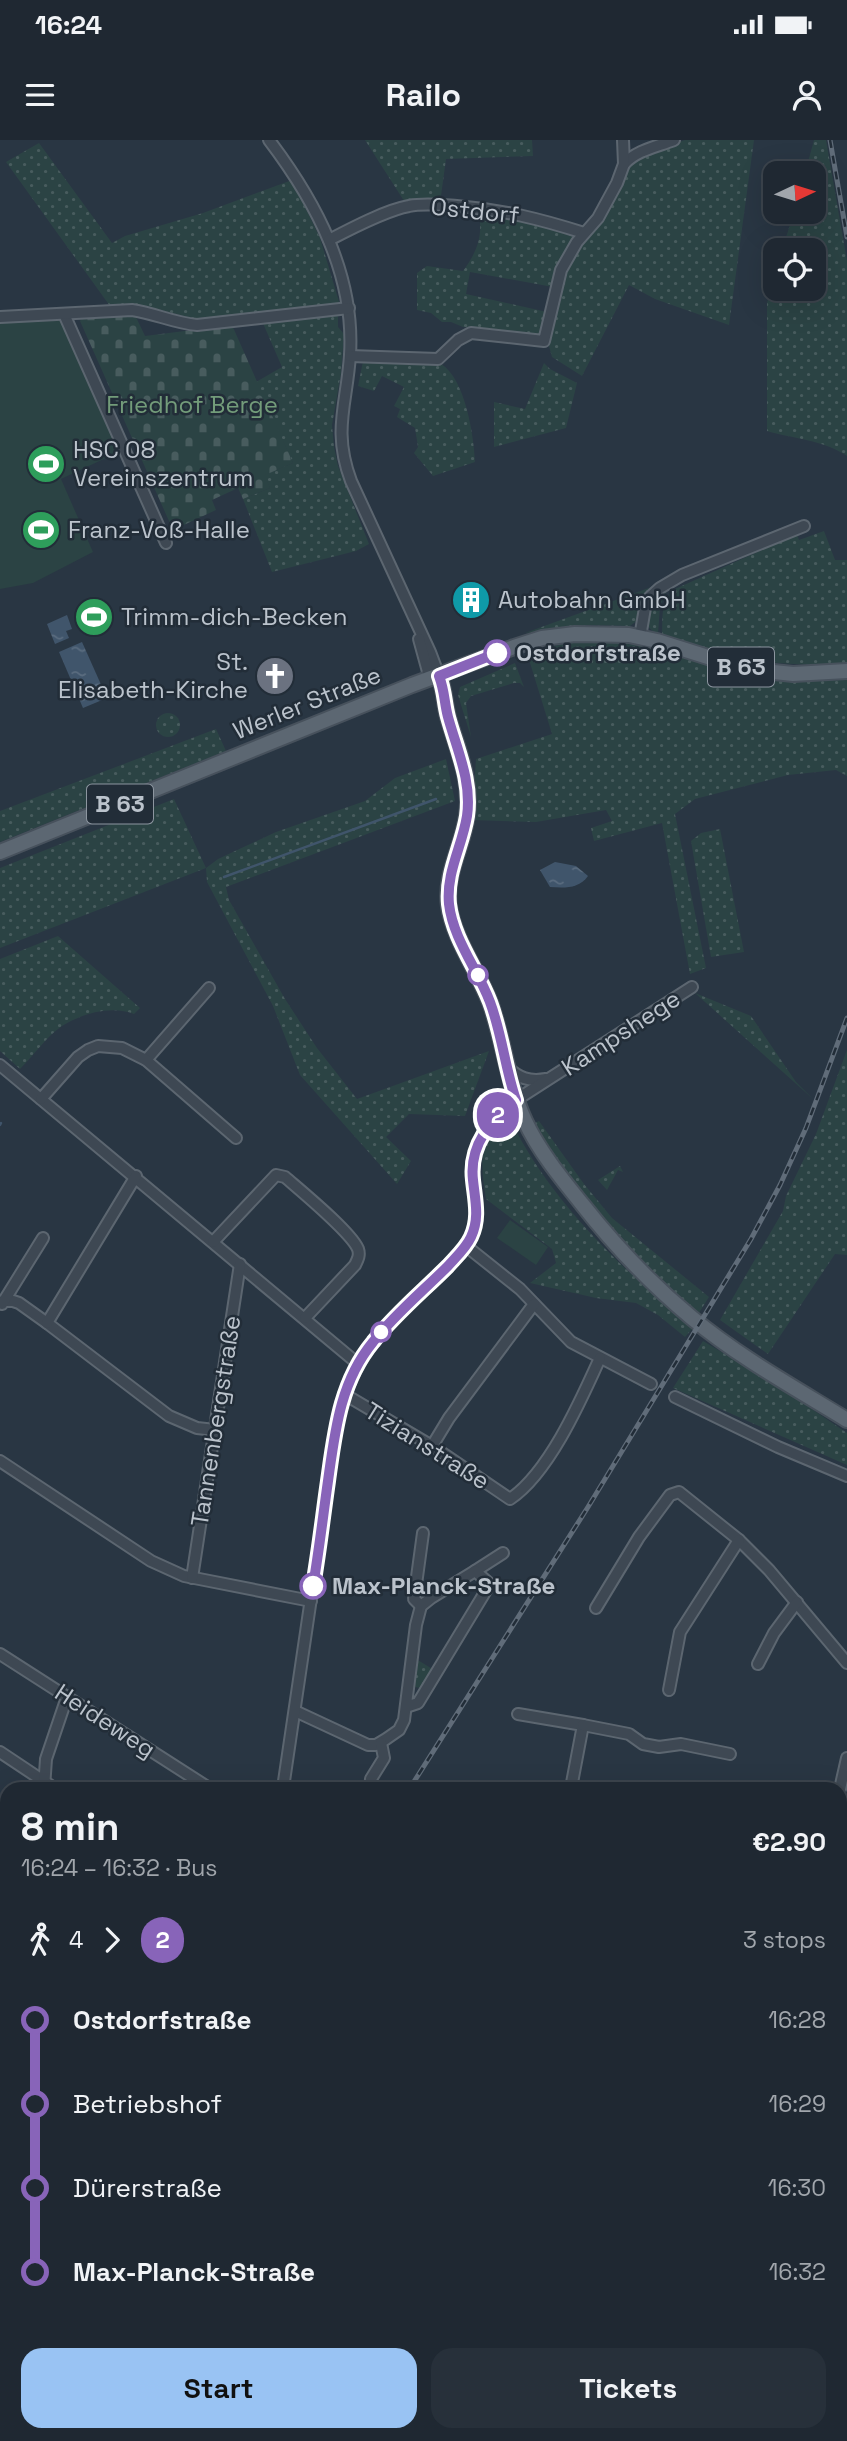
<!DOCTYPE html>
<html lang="en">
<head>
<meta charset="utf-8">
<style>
	:root { --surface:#1f2832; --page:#27303a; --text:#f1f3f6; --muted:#a1a6ac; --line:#3c444d; --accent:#99c3f3 }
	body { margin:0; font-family:"Space Grotesk",sans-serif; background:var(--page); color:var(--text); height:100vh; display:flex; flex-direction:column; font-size:26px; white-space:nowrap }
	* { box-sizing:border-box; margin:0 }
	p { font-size:23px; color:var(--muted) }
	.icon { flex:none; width:38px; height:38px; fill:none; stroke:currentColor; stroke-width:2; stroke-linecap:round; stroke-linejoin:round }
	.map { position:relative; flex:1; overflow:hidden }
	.panel { position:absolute; left:0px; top:1642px; width:847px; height:660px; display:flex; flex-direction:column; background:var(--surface); border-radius:21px 21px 0 0; box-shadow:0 7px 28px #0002,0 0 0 2px var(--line) }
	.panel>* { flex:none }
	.badge { padding:0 14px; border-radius:23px; font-size:24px; line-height:46px }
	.needle { width:46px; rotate:86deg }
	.fabs { position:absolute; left:763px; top:21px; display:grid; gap:14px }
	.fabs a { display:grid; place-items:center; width:63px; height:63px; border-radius:14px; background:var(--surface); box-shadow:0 7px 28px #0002,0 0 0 2px var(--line); font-size:35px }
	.map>.badge { position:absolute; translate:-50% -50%; box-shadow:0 0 0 4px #fff }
	.legs { display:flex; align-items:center; gap:10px; height:77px; padding:0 21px; font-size:23px }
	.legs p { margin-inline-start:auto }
	.head { display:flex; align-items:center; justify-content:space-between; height:119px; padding:0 21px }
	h1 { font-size:38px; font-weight:800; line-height:52px }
	.action { display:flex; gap:14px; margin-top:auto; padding:14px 21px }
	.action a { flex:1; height:80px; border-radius:21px; background:var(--accent); color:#111; font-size:28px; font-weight:800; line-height:80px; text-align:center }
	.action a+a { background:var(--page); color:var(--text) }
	ul { padding:0 21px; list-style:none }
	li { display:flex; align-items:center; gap:24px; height:84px; font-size:26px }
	li i { display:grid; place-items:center; width:10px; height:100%; margin:0 9px; background:currentColor }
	li i::after { content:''; width:18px; height:18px; margin:-9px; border:5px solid; border-radius:50%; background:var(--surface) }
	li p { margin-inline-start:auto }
	li:first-child i { background:linear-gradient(#0000 50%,currentColor 0) }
	li:last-child i { background:linear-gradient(currentColor 50%,#0000 0) }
	.status { display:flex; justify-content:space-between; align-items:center; height:49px; padding:0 35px; background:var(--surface); direction:ltr }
	.status svg { height:19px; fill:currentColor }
	header { display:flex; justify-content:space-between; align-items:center; height:91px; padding:0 21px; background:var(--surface); font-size:32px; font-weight:800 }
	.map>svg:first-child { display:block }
</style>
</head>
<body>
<div class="status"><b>16:24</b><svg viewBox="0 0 49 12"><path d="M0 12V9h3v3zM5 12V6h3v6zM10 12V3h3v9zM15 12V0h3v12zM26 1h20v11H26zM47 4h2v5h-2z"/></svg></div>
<header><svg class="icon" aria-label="menu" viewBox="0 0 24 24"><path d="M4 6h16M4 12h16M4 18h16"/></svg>Railo<svg class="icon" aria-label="person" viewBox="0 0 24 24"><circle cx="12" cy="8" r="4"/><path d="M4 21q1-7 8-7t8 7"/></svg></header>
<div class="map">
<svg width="847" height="2301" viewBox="0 0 847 2301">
	<defs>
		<pattern id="green-dots" width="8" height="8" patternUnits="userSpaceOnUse" patternTransform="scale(1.75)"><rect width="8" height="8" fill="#2b4344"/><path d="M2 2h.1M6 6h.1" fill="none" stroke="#485c5e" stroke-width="1.8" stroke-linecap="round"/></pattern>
		<pattern id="cemetery-stones" width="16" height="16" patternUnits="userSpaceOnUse" patternTransform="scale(1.75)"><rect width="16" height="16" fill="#2b4344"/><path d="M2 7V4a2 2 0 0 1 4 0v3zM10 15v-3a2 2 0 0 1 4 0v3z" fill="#485c5e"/></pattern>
		<pattern id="water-ripples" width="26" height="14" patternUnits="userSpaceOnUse" patternTransform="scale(1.75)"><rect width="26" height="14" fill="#40556b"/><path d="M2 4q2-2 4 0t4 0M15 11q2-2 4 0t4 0" fill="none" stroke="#5a6c7f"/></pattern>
	</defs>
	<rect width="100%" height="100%" fill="#293643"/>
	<g fill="url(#green-dots)">
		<path d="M365,0H532L533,16L446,19L440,63L406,64Z"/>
		<path d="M685,0H754L729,185L655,159L629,145L582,236L552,217L549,206L564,131L626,26L645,13Z"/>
		<path d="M814,0H826L847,121V316C824,300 794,299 767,291V163L775,135V149H814V110H782L794,72H814V33H805Z"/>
		<path d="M39,3L112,103L125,96L203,73L292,40L320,98L340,165L199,180L145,166H110L6,22Z"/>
		<path d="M478,71L519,76L576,94L559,121L553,147L470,132L466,154L547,172L543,190L537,195L463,187L451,182H442L431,173L417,170V133L427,126L463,131C477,112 484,95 478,71Z"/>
		<path d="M338,173V187L344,194L341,233L332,285L334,307L338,326L369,404L356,411L272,432L243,359L270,348L264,335L293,323L256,242L282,227L262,181Z"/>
		<path d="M377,220L441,224C465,238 474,296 475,322L433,336L414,313L418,307L415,288L397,277L400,269L394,266L404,247L382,236L374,251L358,246L363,221Z"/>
		<path d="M544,223L550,229L577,243L566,288L494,307V262L525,269Z"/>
		<path d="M824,391L835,420H847V524C776,527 728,520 662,495C663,478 660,459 675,449L797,394L799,400Z"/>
		<path d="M657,445L641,465L638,480L630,486L588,485L525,493Z"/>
		<path d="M668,449L660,466L658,494C635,485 652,457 668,449Z"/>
		<path d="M601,501L661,508L702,520L847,535V636L836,630L788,635L695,659L675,674L706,828L690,834L662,683L594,701L591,688L612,681L606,670L536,682L472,680L476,619L552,594L527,513L571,502Z"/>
		<path d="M515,523L524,547L520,543H514L471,556L466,563L471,597L458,555L460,547Z"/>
		<circle cx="168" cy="585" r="12"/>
		<path d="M216,589L226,611L0,702V671Z"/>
		<path d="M446,619L455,661L226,747L229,760L285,859L317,908L357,959L489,911L465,976L409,974L386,997L411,1021L397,1044L300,935L273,866L207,742L206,728L0,808V728L174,659L206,728L218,719L276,692L365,661L395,638Z"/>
		<path d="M720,689L744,812L711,817L691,701L701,693Z"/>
		<path d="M58,796L140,868L134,874C112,865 83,873 62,886C47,896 33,916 20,929L0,911V819Z"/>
		<path d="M695,853L751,876L796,942L813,959Z"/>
		<path d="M847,910V1115L835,1114L768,1214L720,1180L783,1071L786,1056L816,994Z"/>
		<path d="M509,977C550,1062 621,1128 693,1188L685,1197L658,1175L636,1163L596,1158L530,1143L556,1123L552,1109L486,1059C481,1027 476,996 509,977Z"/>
		<path d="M539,981L584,1044L612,1078L709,1157L697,1176L611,1093L565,1033L533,984Z"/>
		<path d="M620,1026L623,1032L618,1030L607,1050L598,1040Z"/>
		<path d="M703,1201L772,1242L847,1293V1325L673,1248Z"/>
		<path d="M416,1519L434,1530L423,1549L412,1546Z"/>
		<path d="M840,2033L847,2034V2061L840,2067Z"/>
		<path d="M0,2134L7,2139V2258L0,2269Z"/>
		<path d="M32,2294H102L111,2301H43Z"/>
	</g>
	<path fill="url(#cemetery-stones)" d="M135,175L145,196L232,185L293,323L265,335L270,348L243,359L238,348L212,360L216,370L173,390L80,181L83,177Z"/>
	<g fill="#2b4344">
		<path d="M64,177L123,310L61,339L93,412L33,443L0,449V181Z"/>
		<path d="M510,1080L548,1107L536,1125L497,1098Z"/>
	</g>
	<g fill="url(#water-ripples)">
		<path d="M103,459L113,483L85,495L75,471Z"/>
		<path d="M67,475L72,489L66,491L69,498L55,504L47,484Z"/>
		<path d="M82,502L107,558L83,568L59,512Z"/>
		<path d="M555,722L576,726L588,736C579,749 564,748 550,747L540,730Z"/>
	</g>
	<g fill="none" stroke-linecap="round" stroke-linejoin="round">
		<g stroke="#40556b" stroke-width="2.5">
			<path d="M224,737L436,659"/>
			<path d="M0,985L1,983"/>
		</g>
		<defs>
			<g id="minor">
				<path d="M269,0C316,62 355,135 350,215C347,264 332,290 351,341L430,512L439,536"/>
				<path d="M624,24C637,10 656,7 674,0"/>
				<path d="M329,100C350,89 386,70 409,66C424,63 442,65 457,66C504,70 540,79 584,93"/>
				<path d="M64,174L166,403"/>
				<path d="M0,177L132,170C154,173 174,183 197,185L349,168"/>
				<path d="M350,216L438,219L458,200L471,193L544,201L561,130L577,102L598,78L617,43L624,24L623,0"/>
				<path d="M640,497L645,468L650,457L660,448L682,435L804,386"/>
				<path d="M419,499L430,539"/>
				<path d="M146,920L209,848"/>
				<path d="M0,925L357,1223"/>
				<path d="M507,927C519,938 529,942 546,939"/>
				<path d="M41,959L78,917L88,910L98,906L122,908L146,920L236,998"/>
				<path d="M213,1102L276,1035L285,1037C301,1051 351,1092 358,1109C360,1115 358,1119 355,1125L305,1178"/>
				<path d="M466,1106L520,1149L571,1202L651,1244"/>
				<path d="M3,1161H13L19,1163L47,1183L169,1276L197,1288L215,1290"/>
				<path d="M2,1164L43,1098"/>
				<path d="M47,1183L136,1036"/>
				<path d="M344,1254L432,1306L510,1359C549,1333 581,1260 600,1218"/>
				<path d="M675,1257L778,1307L847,1336"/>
				<path d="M432,1306L449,1278L534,1164"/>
				<path d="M0,1321L151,1421L184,1436L311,1461"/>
				<path d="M475,1431L503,1413"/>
				<path d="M192,1438L240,1124"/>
				<path d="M421,1466L414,1459L423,1393"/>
				<path d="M596,1468L639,1397L670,1355L679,1352L739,1400L769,1430L847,1523"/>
				<path d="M0,1514L209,1648"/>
				<path d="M758,1524L774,1493L797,1462"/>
				<path d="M669,1550L680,1492L739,1400"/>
				<path d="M295,1571L368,1605H376L386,1599L399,1590L404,1580L416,1485L421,1466L431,1458L475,1431L490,1444L418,1563L406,1567"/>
				<path d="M518,1574L583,1585L571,1648"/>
				<path d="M583,1585L629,1594L643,1604L659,1607L681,1604L730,1614"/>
				<path d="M0,1612L54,1648"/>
				<path d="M44,1648L46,1619L67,1557"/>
				<path d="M283,1648L337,1282C354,1212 383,1191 431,1143C444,1129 461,1115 470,1099C480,1080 475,1061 473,1041C469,1005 490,981 516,960L692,847"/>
				<path d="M370,1648L371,1639L384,1618L381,1603"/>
				<path d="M840,1649L847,1618"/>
				<path d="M840,1707L847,1709"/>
				<path d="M0,1905L7,1871"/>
				<path d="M0,2073L7,2078"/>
				<path d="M840,2081L847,2075"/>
				<path d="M840,2221L847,2220"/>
				<path d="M829,2294V2301"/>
				<path d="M180,2301L183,2294"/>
				<path d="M294,2301L297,2294"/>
				<path d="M422,2301L424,2294"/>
				<path d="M520,2301L524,2294"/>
			</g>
			<g id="major">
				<path d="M439,536C445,551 444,562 448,577C457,609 472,640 467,675C463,707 444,734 449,767C455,802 479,832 491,865C504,903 508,944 525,981C539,1011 561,1038 582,1064C615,1106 651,1144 692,1178C739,1217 795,1248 847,1280"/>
				<path d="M0,712L412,545L514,507L542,498L575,494L629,495L657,501L746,529L793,534L847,531"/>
			</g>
		</defs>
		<use href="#minor" stroke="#5c6670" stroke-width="14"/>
		<use href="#major" stroke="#47515c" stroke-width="18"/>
		<use href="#minor" stroke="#3e4853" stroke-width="10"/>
		<use href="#major" stroke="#5c6772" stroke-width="14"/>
		<defs>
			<g id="rail">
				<path d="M830,0L847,97"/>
				<path d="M410,1648L588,1367L751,1099L780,1045L806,988L847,878"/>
				<path d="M5,2301L9,2294"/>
			</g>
		</defs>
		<use href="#rail" stroke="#606c79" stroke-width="5"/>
		<use href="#rail" stroke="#222d38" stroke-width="2.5" stroke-dasharray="8" stroke-linecap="butt"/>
	</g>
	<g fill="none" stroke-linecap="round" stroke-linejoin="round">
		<defs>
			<path id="line-1" d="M313,1446C319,1411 323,1376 328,1341C335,1291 340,1242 373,1202C395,1174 423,1151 448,1126C456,1117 466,1108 471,1097C480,1078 475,1060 473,1040C469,1005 490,981 516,960C505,928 502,894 490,862C478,830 453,799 449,764C446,732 462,707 467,676C472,641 457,610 448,577C444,562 445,552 439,536L497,513"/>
		</defs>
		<use href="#line-1" stroke="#fff" stroke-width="16"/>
		<use href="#line-1" stroke="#8864b9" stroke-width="10"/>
	</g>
	<defs>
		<symbol id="stadium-disc" viewBox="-11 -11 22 22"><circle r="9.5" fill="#2e9e5b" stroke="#222d38"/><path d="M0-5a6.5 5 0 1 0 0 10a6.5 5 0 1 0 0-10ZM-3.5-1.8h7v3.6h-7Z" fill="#fff"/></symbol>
		<symbol id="building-disc" viewBox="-11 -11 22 22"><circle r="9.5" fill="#0f9aa8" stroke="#222d38"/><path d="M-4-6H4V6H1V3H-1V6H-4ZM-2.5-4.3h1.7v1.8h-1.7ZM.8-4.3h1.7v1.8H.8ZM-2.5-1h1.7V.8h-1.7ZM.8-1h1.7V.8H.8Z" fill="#fff"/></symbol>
		<symbol id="church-disc" viewBox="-11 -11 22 22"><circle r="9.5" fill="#6b7280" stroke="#222d38"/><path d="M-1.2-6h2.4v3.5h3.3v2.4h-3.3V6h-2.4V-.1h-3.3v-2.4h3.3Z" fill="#fff"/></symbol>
	</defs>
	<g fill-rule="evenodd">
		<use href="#stadium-disc" x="24" y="302" width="44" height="44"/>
		<use href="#stadium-disc" x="19" y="368" width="44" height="44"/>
		<use href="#building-disc" x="449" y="438" width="44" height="44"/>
		<use href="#stadium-disc" x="72" y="455" width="44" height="44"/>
		<use href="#church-disc" x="253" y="514" width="44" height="44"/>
	</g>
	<g fill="#fff" stroke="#8864b9" stroke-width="3.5">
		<circle cx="497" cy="513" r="12"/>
		<circle cx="478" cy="835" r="9"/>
		<circle cx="381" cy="1192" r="9"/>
		<circle cx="313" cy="1446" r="12"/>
	</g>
	<g text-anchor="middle" stroke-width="5" stroke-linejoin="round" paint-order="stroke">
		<g fill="#222d38" stroke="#8d96a0" stroke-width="2">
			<rect x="708" y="507.5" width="66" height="39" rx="5"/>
			<rect x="87" y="644.5" width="66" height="39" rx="5"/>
		</g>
		<g font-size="23" font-weight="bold" fill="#bbc3cc">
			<text x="741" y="535">B 63</text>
			<text x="120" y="672">B 63</text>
		</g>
		<g font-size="24" fill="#bbc3cc" stroke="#222d38">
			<text transform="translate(475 71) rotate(6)" y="8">Ostdorf</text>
			<text transform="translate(307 563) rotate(-22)" y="8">Werler Straße</text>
			<text transform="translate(621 893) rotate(-33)" y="8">Kampshege</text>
			<text transform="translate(216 1281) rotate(-81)" y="8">Tannenbergstraße</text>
			<text transform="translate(427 1306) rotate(32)" y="8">Tizianstraße</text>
			<text transform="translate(105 1581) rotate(33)" y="8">Heideweg</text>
		</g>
		<g font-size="24" fill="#739c7a" stroke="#222d38">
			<text x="192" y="273">Friedhof Berge</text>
		</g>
		<g font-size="24" fill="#bbc3cc" stroke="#222d38" text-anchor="start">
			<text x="73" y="318">HSC 08<tspan x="73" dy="28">Vereinszentrum</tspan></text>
			<text x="68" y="398">Franz-Voß-Halle</text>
			<text x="498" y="468">Autobahn GmbH</text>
			<text x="121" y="485">Trimm-dich-Becken</text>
			<text x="248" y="530" text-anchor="end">St.<tspan x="248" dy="28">Elisabeth-Kirche</tspan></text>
		</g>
		<g font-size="24" font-weight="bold" fill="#bbc3cc" stroke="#222d38" text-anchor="start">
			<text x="516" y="521">Ostdorfstraße</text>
			<text x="332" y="1454">Max-Planck-Straße</text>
		</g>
	</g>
</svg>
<div class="fabs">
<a><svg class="needle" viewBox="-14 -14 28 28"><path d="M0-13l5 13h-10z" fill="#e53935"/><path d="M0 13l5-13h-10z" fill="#a1a6ac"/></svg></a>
<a><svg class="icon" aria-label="locate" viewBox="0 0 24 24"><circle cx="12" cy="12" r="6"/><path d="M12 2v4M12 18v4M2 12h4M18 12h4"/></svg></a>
</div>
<b class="badge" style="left:498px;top:975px;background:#8864b9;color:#fff">2</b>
<section class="panel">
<div class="head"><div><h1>8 min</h1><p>16:24 – 16:32 · Bus</p></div><b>€2.90</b></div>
<div class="legs"><svg class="icon" aria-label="walk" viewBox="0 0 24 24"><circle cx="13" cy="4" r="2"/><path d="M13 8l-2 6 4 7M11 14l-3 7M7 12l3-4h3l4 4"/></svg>4<svg class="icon" aria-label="forward" viewBox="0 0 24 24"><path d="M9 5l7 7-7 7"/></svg><b class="badge" style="background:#8864b9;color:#fff">2</b><p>3 stops</p></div>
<ul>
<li><i style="color:#8864b9"></i><b>Ostdorfstraße</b><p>16:28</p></li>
<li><i style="color:#8864b9"></i><span>Betriebshof</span><p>16:29</p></li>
<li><i style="color:#8864b9"></i><span>Dürerstraße</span><p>16:30</p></li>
<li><i style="color:#8864b9"></i><b>Max-Planck-Straße</b><p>16:32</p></li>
</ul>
<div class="action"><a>Start</a><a>Tickets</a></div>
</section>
</div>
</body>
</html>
